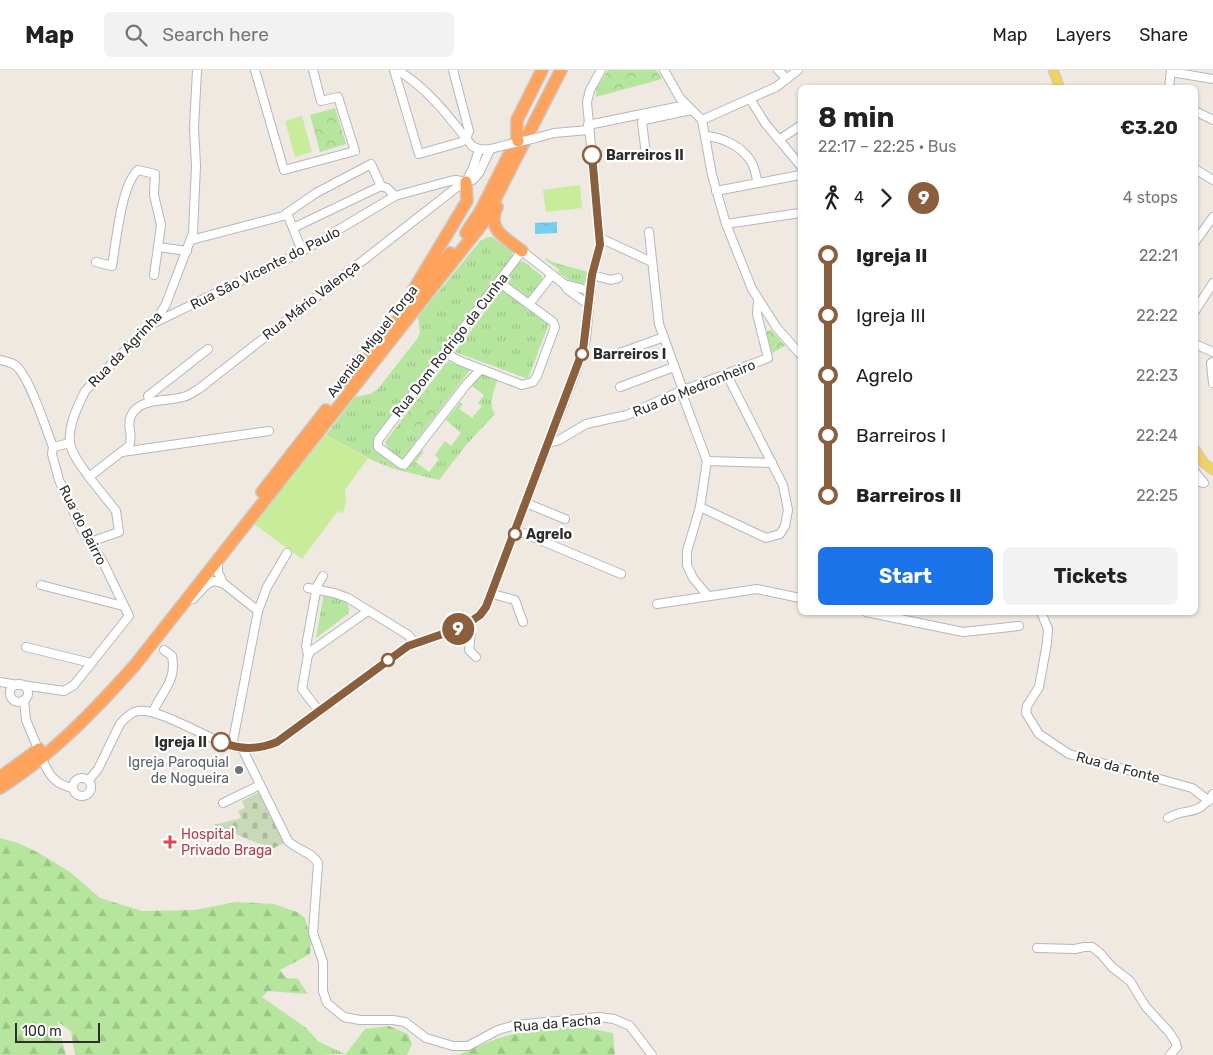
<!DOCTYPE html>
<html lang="en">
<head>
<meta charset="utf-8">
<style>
	:root { --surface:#fff; --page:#f2f2f2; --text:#222; --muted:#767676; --line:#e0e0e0; --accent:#1a73e8 }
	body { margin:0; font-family:Rubik,sans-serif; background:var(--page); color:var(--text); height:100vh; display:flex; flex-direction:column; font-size:19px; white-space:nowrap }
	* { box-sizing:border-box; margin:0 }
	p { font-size:16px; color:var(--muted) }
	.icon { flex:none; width:28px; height:28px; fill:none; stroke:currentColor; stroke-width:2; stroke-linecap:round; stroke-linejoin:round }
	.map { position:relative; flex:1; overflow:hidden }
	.panel { position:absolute; left:798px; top:15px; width:400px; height:530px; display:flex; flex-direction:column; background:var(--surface); border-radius:8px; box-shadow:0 1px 4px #0004 }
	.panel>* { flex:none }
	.badge { padding:0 10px; border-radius:16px; font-size:18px; line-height:32px }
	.scale { position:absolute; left:15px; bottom:12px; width:85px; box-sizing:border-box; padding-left:5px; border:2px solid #2e2e2e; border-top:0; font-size:14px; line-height:18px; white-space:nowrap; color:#2e2e2e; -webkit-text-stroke:4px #fff; paint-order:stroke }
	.map>.badge { position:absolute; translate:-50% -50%; box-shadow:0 0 0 2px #fff }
	.legs { display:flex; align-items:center; gap:8px; height:55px; padding:0 20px; font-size:16px }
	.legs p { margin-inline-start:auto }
	.overview { display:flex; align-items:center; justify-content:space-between; height:85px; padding:0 20px }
	h1 { font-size:28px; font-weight:700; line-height:38px }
	.cta { display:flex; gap:10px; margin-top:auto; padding:10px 20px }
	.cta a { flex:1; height:58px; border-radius:8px; background:var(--accent); color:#fff; font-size:20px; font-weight:700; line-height:58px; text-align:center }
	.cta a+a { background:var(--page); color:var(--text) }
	ul { padding:0 20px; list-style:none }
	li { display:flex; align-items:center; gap:18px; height:60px; font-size:19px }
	li i { display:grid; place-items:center; width:8px; height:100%; margin:0 6px; background:currentColor }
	li i::after { content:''; width:12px; height:12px; margin:-6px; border:4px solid; border-radius:50%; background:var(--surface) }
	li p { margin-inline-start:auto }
	li:first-child i { background:linear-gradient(#0000 50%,currentColor 0) }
	li:last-child i { background:linear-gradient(currentColor 50%,#0000 0) }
	header { display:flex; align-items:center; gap:30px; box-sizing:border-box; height:70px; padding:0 25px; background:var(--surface); border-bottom:1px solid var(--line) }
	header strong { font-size:24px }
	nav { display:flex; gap:28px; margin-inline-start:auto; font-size:18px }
	.search { width:350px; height:45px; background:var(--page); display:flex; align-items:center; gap:12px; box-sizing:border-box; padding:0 18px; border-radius:8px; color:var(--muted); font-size:19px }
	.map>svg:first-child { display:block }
</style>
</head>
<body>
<header>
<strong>Map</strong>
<div class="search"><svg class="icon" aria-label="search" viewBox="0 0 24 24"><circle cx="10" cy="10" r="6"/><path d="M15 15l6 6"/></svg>Search here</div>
<nav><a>Map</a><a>Layers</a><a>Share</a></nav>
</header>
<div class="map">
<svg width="1213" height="985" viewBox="0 0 1213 985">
	<defs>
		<pattern id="grass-tufts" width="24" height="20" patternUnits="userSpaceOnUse" patternTransform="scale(1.25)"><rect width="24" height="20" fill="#b6e59e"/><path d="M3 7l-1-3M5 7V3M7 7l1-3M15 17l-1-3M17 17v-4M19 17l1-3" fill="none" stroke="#9dc588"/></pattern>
		<pattern id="forest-firs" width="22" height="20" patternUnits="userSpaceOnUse" patternTransform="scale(1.25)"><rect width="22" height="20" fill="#b6e59e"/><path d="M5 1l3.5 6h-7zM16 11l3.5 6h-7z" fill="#9dc588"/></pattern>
		<pattern id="cemetery-stones" width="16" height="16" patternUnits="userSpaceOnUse" patternTransform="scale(1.25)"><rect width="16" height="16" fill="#c8d9b8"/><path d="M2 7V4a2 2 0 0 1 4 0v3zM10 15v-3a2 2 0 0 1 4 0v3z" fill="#acbb9e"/></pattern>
		<pattern id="park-crowns" width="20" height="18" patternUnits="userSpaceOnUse" patternTransform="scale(1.25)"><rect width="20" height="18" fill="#b6e59e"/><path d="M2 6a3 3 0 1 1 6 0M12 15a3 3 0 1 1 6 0" fill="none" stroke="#9dc588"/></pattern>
		<pattern id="water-ripples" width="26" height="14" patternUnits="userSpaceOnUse" patternTransform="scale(1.25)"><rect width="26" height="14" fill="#75cff0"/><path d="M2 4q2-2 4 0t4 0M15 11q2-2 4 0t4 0" fill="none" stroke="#66b2ce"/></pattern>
	</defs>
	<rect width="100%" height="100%" fill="#efe9e1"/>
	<g fill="url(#grass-tufts)">
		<path d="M488,167H492L512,182L513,185L376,365L374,375L375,379L402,398H408L422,380L423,382L416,392L429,402L439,389L435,385L445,371L451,376L461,363L446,350L460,332L463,334L459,339L472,348L482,336L478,333L484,325L472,316L481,304L498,309C494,320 488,334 495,344L466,375L439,410L394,399L372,390L326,365L355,327L370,324L377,320L417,269L420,263L418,247L480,171Z"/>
		<path d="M546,188L552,192L588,202L587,212L582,215L572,212L558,202L559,200L545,189Z"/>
		<path d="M523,191L542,206V210L529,228L504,210L519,192Z"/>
		<path d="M503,218L549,253L528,309L455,282Z"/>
		<path d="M449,292L471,299L445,333L426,319L446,293Z"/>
		<path d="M400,352L419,367L402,390L388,379L385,372Z"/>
		<path d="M324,523L347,531L349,540L348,544L316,568Z"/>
		<path d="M319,972L346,984L319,985Z"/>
	</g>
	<g fill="url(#forest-firs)">
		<path d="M0,768L18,773L39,783L70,802L100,828L142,841L195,840L236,832L274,834L297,842L305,848L311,870L310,884L280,900L286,908L298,909L308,924L268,921L262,927L305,957L319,972V985H75L71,961L57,951L66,985H0Z"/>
		<path d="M389,956L408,964L412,974L407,985H345L365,959Z"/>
		<path d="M581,957L613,963L615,985H458L496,969L531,959Z"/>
	</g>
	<path fill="url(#cemetery-stones)" d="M261,721L286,772L272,779L214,755L241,748L238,741L245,738L242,731Z"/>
	<g fill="url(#park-crowns)">
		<path d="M608,0H656L662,9L596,27V19Z"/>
		<path d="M335,38L346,74L320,82L310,45Z"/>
		<path d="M771,260L785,276L772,283L766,261Z"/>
		<path d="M426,319L445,333L419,367L400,352Z"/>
	</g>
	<g fill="#c9ec9a">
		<path d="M302,46L312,82L295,87L285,51Z"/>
		<path d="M580,115L582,138L546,142L543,120Z"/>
		<path d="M325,365L368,388L345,420L346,433L343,443L338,441L302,489L254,454Z"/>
	</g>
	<path fill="url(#water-ripples)" d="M557,152V163L535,164V153Z"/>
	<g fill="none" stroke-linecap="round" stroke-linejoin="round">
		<defs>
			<g id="minor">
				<path d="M197,0L194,58L196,96L193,163L166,234L159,246L85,321C78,336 68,355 70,373C72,385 82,397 89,407L129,376C134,366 126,357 131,346C139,327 167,332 183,327C189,326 195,321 200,318L457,117L466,112L473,110L479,103L490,80"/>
				<path d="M255,0L284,100L355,81L338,27L321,31L313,0"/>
				<path d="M394,0L419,84L461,72L466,69L469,61L453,0"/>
				<path d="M397,0C428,18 450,48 472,76C482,82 491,79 502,76"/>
				<path d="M664,0L680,28L702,50L712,105L726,154L752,219L777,258L800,284"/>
				<path d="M778,0L787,9"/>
				<path d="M1171,2L1213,9"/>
				<path d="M1169,18L1171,0"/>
				<path d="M750,29L765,53L800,95"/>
				<path d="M1195,41L1213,50"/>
				<path d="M702,50L776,17L798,0"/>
				<path d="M588,55L686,35"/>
				<path d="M705,66C723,67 743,77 752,93C755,99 756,107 758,113"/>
				<path d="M536,68L554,63L589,60"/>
				<path d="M780,69L800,56"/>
				<path d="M646,85L642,52L644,50L691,40"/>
				<path d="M1195,99L1213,110"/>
				<path d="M466,112L473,98L479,80"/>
				<path d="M716,121L800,105"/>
				<path d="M726,154L800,143"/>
				<path d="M293,158L381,116"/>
				<path d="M649,162L659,254L683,320"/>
				<path d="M600,168L652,192"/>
				<path d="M191,170L283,146L287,143"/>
				<path d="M1195,172L1213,147"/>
				<path d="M302,181L287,143L316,123L371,94L381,116L387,118L395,126"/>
				<path d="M96,192L112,196C116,173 121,115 138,100L155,104L154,125L161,155L158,177L187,181"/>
				<path d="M154,205L158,177"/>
				<path d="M592,205L611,210L618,208"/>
				<path d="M564,214L591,221"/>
				<path d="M529,234L552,205"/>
				<path d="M1195,241L1213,213"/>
				<path d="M154,253L301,182L395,126L450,111L456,110L466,112"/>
				<path d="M1195,274L1213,282"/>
				<path d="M445,283L460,291L522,315L533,312L537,306L555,257L553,252L499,212"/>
				<path d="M614,285L664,267"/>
				<path d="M0,290C5,291 10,292 15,295C29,305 46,359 53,377L52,384L59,410L81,458L103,492L129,546L74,615L64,621L22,615"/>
				<path d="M1213,292L1211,293L1213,313"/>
				<path d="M481,299L466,315L404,395L401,394L378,377V370L522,181L564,214L567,219L589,235"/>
				<path d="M620,317L674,297"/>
				<path d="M681,321L707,391L700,437L687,481V495L693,508L708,526"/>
				<path d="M150,332L148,326L208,279"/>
				<path d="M549,373L559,370L586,354L627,345L681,321L768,288L757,244L758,231"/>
				<path d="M53,377L70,373"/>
				<path d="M122,382L269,361"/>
				<path d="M707,391L772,393"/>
				<path d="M1195,402L1204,413L1195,411"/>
				<path d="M89,407L116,441L119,462L90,472"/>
				<path d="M526,433L565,449"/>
				<path d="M700,437L766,468L780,464L785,456L788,440L783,415L727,305"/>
				<path d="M516,460L621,504"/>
				<path d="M218,491V502L223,513"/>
				<path d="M41,515L123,536"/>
				<path d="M308,518L334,523L348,528L408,565L415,573"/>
				<path d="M492,524L515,530L523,552"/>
				<path d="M193,529L206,515L213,511L223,513L258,541L232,676"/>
				<path d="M657,534L757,519L800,528"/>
				<path d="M258,541L267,517L287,483"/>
				<path d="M866,542L963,562L1019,556"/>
				<path d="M1041,542L1048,559L1047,573L1039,617L1027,636L1026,643L1039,664L1069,684L1192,718L1209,731"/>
				<path d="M469,554L471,563L469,580L476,587"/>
				<path d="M26,577L91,593"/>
				<path d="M308,585L306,576L317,516L323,506"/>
				<path d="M0,612L18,615"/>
				<circle cx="19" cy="623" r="9"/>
				<path d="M24,630L26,650L36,674"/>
				<path d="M319,641L302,619L308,585L311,581L368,541"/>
				<path d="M153,642C162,621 177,611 172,586L164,580"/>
				<path d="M242,678L288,771C297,780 312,782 318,793L313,863L323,892V921L327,933L344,947L360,950H393L405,952L426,968L453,976H468L498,960L515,955L599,947L614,949L630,956L652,985"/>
				<path d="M44,693C50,707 57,715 73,718"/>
				<circle cx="82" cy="717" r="9"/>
				<path d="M89,710L98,699L120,654C125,648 131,642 138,641C157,637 210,670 232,676C248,681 262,678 277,672L408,576L463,557L480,545L486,537L577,299L586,269L592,205L600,175L587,32L590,20L601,0"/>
				<path d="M223,733L260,715"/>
				<path d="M1168,748C1188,736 1195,749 1213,724"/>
				<path d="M1037,878L1075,879L1084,877H1092L1100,883L1112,897L1130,911L1146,937L1169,962L1175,971L1177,977L1170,985"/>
			</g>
			<g id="major">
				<path d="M1053,0L1060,18"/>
				<path d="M1195,380L1204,393L1213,400"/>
			</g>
			<g id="highway">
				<path d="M517,67V50L542,0"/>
				<path d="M497,137C486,160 506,168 522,181"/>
				<path d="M466,163L481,140L519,65"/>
				<path d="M414,219L467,131L466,112"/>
				<path d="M349,312L450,183"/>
				<path d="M262,422L326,340"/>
				<path d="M0,707L39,679"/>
				<path d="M0,718C51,686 95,640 135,595L483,153L561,0"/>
			</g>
		</defs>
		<use href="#minor" stroke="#b4b7c1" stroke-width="10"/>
		<use href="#major" stroke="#c9c9c9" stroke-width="11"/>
		<use href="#highway" stroke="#c9c9c9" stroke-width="14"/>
		<use href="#minor" stroke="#fff" stroke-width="8"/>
		<use href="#major" stroke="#f2d163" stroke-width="9"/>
		<use href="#highway" stroke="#ffa35c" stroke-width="11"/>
		<defs>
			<path id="minor-bridge" d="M502,76L536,68"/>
			<path id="highway-bridge" d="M517,67L518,71"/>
		</defs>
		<use href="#minor-bridge" stroke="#b4b7c1" stroke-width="10" stroke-linecap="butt"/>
		<use href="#highway-bridge" stroke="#c9c9c9" stroke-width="14" stroke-linecap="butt"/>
		<use href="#minor-bridge" stroke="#fff" stroke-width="8"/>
		<use href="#highway-bridge" stroke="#ffa35c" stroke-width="11"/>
	</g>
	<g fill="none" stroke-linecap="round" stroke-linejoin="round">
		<defs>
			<path id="line-1" d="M221,672C241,680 257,680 277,672L408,576L463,557L480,545L486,537L583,280L592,205L600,175L592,85"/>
		</defs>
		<use href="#line-1" stroke="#fff" stroke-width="11"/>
		<use href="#line-1" stroke="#8b5e3c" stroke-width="8"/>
	</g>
	<g fill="#fff" stroke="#8b5e3c" stroke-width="2.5">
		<circle cx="592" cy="85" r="9"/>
		<circle cx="582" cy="284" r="6"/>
		<circle cx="515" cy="464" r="6"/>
		<circle cx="388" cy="590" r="6"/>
		<circle cx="221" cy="672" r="9"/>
	</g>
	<circle fill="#6b7280" stroke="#fff" stroke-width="2" cx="239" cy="700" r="5"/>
	<path fill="#e0444e" stroke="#fff" stroke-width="2" d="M167.5 764.5h5v5h5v5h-5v5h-5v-5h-5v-5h5z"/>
	<g text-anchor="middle" stroke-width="4.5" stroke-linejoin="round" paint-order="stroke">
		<g font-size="14" font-weight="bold" fill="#2e2e2e" stroke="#fff" text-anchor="start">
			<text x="606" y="90">Barreiros II</text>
			<text x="593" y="289">Barreiros I</text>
			<text x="526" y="469">Agrelo</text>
			<text x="207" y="677" text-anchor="end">Igreja II</text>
		</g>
		<g font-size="14" fill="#2e2e2e" stroke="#fff">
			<text transform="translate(265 198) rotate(-27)" y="5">Rua São Vicente do Paulo</text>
			<text transform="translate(311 230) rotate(-38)" y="5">Rua Mário Valença</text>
			<text transform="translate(372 271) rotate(-52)" y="5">Avenida Miguel Torga</text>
			<text transform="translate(450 275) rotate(-52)" y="5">Rua Dom Rodrigo da Cunha</text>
			<text transform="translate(125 279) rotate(-46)" y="5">Rua da Agrinha</text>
			<text transform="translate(694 318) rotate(-22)" y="5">Rua do Medronheiro</text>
			<text transform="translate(83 455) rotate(63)" y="5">Rua do Bairro</text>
			<text transform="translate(1118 697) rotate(15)" y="5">Rua da Fonte</text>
			<text transform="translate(557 953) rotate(-5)" y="5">Rua da Facha</text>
		</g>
		<g font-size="14" fill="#5b616d" stroke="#fff" text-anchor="end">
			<text x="229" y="697">Igreja Paroquial<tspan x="229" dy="16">de Nogueira</tspan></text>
		</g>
		<g font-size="14" fill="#be3a42" stroke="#fff" text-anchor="start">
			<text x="181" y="769">Hospital<tspan x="181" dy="16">Privado Braga</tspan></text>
		</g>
	</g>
</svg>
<div class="scale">100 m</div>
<b class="badge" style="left:458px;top:559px;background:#8b5e3c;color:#fff">9</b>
<section class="panel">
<div class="overview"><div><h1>8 min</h1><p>22:17 – 22:25 · Bus</p></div><b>€3.20</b></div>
<div class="legs"><svg class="icon" aria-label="walk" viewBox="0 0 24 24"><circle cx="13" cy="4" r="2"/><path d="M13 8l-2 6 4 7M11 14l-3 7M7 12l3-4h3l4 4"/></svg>4<svg class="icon" aria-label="forward" viewBox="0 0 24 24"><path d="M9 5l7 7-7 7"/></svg><b class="badge" style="background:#8b5e3c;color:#fff">9</b><p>4 stops</p></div>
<ul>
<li><i style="color:#8b5e3c"></i><b>Igreja II</b><p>22:21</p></li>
<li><i style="color:#8b5e3c"></i><span>Igreja III</span><p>22:22</p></li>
<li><i style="color:#8b5e3c"></i><span>Agrelo</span><p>22:23</p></li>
<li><i style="color:#8b5e3c"></i><span>Barreiros I</span><p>22:24</p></li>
<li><i style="color:#8b5e3c"></i><b>Barreiros II</b><p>22:25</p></li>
</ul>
<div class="cta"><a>Start</a><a>Tickets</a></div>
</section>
</div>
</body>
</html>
